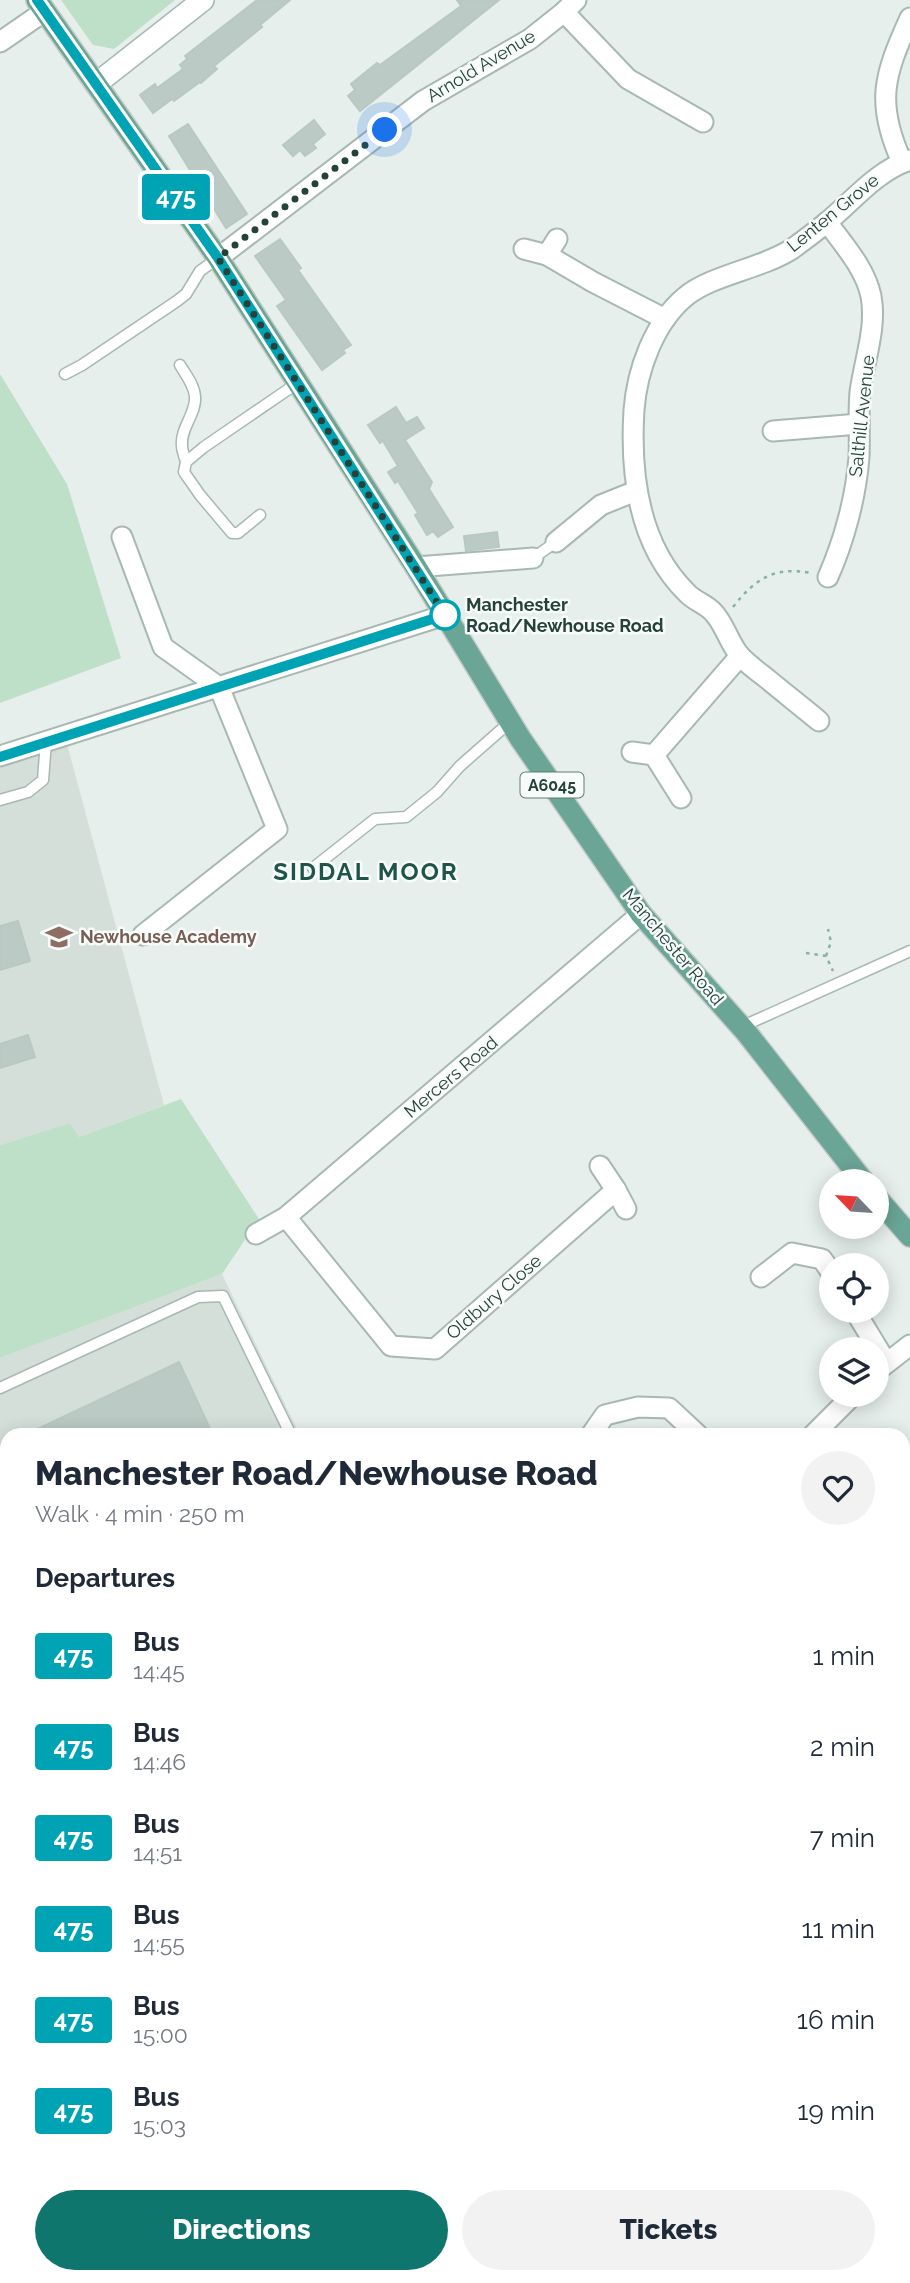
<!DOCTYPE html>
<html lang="en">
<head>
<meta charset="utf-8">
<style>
	:root { --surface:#fff; --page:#f2f2f3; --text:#1f2937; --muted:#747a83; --accent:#0f766e }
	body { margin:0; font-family:Raleway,sans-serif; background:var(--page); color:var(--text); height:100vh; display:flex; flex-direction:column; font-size:26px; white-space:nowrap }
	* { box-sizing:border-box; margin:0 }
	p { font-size:23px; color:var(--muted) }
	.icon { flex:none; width:38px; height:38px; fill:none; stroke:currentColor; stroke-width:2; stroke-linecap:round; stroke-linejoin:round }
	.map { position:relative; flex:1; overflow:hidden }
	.details { position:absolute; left:0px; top:1428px; width:910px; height:856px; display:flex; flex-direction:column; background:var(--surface); border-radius:21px 21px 0 0; box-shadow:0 4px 18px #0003 }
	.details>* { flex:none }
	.badge { padding:0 14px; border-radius:5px; font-size:24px; line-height:46px }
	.needle { width:46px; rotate:295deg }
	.controls { position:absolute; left:819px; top:1169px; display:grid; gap:14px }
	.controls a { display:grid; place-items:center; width:70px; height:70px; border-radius:50%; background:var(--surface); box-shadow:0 4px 18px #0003; font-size:35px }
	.you { position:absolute; width:35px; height:35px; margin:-18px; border:5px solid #fff; border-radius:50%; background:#1a73e8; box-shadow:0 0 0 10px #1a73e833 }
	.map>.badge { position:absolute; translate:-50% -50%; box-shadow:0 0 0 4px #fff }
	h2 { padding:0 35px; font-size:26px; line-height:63px }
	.round { display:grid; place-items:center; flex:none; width:74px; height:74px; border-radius:37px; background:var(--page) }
	.overview { display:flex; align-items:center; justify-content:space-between; height:119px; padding:0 35px }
	h1 { font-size:33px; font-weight:800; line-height:52px }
	.button { display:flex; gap:14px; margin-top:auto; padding:14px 35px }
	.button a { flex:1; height:80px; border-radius:42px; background:var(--accent); color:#fff; font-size:28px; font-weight:800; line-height:80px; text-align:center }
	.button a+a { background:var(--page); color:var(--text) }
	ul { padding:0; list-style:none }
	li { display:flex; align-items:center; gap:21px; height:91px; padding:0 35px }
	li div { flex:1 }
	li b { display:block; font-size:26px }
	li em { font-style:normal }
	li .badge { min-width:77px; font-weight:700; text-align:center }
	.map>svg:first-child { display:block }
</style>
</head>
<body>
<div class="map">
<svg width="910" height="2283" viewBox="0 0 910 2283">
	<rect width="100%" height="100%" fill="#e6efeb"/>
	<g fill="#d4dfda">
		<path d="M67,744L164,1105L79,1137L70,1123L0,1145V768Z"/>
		<path d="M222,1274L300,1435H7V2237L0,2236V1358Z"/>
		<path d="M910,1450V1803L903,1809V1456Z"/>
	</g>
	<g fill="#bfe0c8">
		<path d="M61,0H175L114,49L93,45Z"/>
		<path d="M0,374L67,484L121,658L0,703Z"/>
		<path d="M181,1099L259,1219L222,1274L0,1358V1145L70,1123L79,1137Z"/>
		<path d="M910,2175V2283H759L767,2277H903V2180Z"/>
	</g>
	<g fill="#bbcac4" stroke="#b8c9c2" stroke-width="2">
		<path d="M257,0H290L260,25L262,27L214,66L217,69L201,83L200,82L174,101L172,99L153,113L140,95L155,84L157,88L183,69L180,65L187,59L185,56Z"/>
		<path d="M457,0H499L360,111L348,96L355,90L351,84L377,63L380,65L461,6Z"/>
		<path d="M314,120L325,134L313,144L316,148L305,156L300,150L293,156L283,145Z"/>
		<path d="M188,124L247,214L226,228L169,136Z"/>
		<path d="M280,239L301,268L298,270L351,345L343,350L345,353L322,370L277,306L286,300L255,256Z"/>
		<path d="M396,407L406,423L417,417L424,428L405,440L432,482L429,489L453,527L438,537L433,531L427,535L415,515L418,513L398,481L395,483L388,472L398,466L383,441L380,443L368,425Z"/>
		<path d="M497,532L499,547L466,551L464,536Z"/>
		<path d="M18,921L30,961L0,970V926Z"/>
		<path d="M28,1035L35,1057L0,1068V1044Z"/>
		<path d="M179,1362L213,1435H25Z"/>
	</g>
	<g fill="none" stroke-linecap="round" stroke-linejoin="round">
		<defs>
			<g id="service">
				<path d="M180,365C186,375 194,385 195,396C197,413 180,428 182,446C182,451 185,457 186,462"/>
				<path d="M65,374L82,365L177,301L186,294L200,271L218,258"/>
				<path d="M260,515L238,533H232L200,495L186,475L184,472L186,462L204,447L299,382"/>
				<path d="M533,558L556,542"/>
				<path d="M0,800L28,792L43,780L46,742"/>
				<path d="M313,868L375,819L406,817L437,792L460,766L510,722"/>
				<path d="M744,1029L752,1022L910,951"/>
				<path d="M0,1388L198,1297L223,1296L291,1435"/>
				<path d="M903,1494L910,1495"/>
				<path d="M0,1667L7,1681"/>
				<path d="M903,1796L910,1790"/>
			</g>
			<g id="minor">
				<path d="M564,12L628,79L703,122"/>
				<path d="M0,42L45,11"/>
				<path d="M902,162C875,103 884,75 910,18"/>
				<path d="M827,222C843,244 865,268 871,296C877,328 864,361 860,392C858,414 860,435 859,457C856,497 844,541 828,577"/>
				<path d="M524,249L547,255L593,282L665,319"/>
				<path d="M547,255L557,239"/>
				<path d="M218,258L423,101L530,39L564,12L576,0"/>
				<path d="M773,431L859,424"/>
				<path d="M122,537L163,647L219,687L277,829L143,935"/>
				<path d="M556,542L601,505L636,491"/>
				<path d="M416,567L533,558"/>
				<path d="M819,721C801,706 783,692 765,677C757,671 748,664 741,657C729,644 725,624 713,612C706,604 694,601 687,593C639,546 630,474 634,410C637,370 654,323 685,297C711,275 761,269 792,249C803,241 815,232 826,223C853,201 876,171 910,160"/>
				<path d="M632,752L654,755L681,798"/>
				<path d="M654,755L740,656"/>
				<path d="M0,756L445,615"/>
				<path d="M600,1166L616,1190L626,1209"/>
				<path d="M286,1217L391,1346L435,1349L616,1190"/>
				<path d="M256,1234L286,1217L641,914"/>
				<path d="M761,1277L792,1253L822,1259L831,1272"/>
				<path d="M855,1311L886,1362"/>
				<path d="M878,1370L910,1345"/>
				<path d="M591,1435L605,1415L638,1407L669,1408L698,1435"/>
				<path d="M813,1435L853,1395"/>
				<path d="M903,2159L910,2154"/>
				<path d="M678,2277L683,2283"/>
				<path d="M726,2283L735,2277"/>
			</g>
			<path id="tertiary" d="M96,84L203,0"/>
			<g id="primary">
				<path d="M37,0L218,258L416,567L520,738L641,914L746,1032L863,1181"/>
				<path d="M877,1198L910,1236"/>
				<path d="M903,1920L910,1912"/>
				<path d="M449,2283L457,2277"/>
			</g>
		</defs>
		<use href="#service" stroke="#a8b8b2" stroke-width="13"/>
		<use href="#minor" stroke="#a8b8b2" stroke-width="23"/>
		<use href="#tertiary" stroke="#a8b8b2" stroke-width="24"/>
		<use href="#primary" stroke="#c2cac8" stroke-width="24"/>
		<g stroke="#86b3a5" stroke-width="2.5" stroke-dasharray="3.5 5" stroke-linecap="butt">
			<path d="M733,607C755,579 774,566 811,573"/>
			<path d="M806,953L826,956L833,971"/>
			<path d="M826,956L831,942L828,929"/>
			<path d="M903,1892L910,1886"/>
			<path d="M421,2283L428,2277"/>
		</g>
		<use href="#service" stroke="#fff" stroke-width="10"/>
		<use href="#minor" stroke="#fff" stroke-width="19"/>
		<use href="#tertiary" stroke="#fff" stroke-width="21"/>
		<use href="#primary" stroke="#6aa596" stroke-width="21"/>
	</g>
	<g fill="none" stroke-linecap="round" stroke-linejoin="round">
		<defs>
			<path id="line" d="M0,757L445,615L218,258L37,0"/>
		</defs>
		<use href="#line" stroke="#fff" stroke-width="16"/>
		<use href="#line" stroke="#00a3b4" stroke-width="10"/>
		<path stroke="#24423a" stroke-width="7" stroke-dasharray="0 12.6" d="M385,130L218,258L445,615"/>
	</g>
	<defs>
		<symbol id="school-bare" viewBox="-9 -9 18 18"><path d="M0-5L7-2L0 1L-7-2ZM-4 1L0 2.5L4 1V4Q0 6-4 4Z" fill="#8d6e63" stroke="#f7fbf9" stroke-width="2.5" paint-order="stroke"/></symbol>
	</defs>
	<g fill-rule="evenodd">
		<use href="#school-bare" x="40" y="918" width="38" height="38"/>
	</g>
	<circle fill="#fff" stroke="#00a3b4" stroke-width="3.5" cx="445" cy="615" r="14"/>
	<g text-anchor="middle" stroke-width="5" stroke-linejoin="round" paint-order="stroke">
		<rect fill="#f7fbf9" stroke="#637a73" stroke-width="2" x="520.5" y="772.5" width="63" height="25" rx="5"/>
		<g font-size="16" font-weight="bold" fill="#24423a">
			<text x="552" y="791">A6045</text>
		</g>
		<g font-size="18" fill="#24423a" stroke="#f7fbf9">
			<text transform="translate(481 66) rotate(-31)" y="6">Arnold Avenue</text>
			<text transform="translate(833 213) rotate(-39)" y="6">Lenten Grove</text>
			<text transform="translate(862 416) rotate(-84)" y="6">Salthill Avenue</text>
			<text transform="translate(673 947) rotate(50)" y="6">Manchester Road</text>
			<text transform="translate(451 1077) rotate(-40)" y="6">Mercers Road</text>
			<text transform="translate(494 1297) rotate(-41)" y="6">Oldbury Close</text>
		</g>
		<g font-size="18" font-weight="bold" fill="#24423a" stroke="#f7fbf9" text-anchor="start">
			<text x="466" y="611">Manchester<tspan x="466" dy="21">Road/Newhouse Road</tspan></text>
		</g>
		<g font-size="18" font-weight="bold" fill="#785e54" stroke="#f7fbf9" text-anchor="start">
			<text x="80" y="943">Newhouse Academy</text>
		</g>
		<g font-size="24" font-weight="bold" letter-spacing="2" fill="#1f5548" stroke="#f7fbf9">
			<text x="366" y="880">SIDDAL MOOR</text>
		</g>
	</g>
</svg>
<div class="controls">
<a><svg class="needle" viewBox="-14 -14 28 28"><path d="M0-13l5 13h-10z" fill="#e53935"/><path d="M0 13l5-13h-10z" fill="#747a83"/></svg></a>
<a><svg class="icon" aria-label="locate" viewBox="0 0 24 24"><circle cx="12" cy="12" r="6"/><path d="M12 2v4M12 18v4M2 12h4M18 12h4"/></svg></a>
<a><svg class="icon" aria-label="layers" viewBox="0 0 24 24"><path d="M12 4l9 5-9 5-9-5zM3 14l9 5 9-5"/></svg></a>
</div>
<div class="you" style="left:385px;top:130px"></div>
<b class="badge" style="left:176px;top:197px;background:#00a3b4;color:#fff">475</b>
<section class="details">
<div class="overview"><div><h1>Manchester Road/Newhouse Road</h1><p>Walk · 4 min · 250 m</p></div><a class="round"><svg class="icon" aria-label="heart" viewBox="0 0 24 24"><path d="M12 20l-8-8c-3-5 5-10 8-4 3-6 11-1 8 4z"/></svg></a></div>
<h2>Departures</h2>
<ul>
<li><span class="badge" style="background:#00a3b4;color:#fff">475</span><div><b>Bus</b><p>14:45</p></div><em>1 min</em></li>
<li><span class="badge" style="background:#00a3b4;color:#fff">475</span><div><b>Bus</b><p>14:46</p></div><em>2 min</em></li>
<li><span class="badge" style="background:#00a3b4;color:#fff">475</span><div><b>Bus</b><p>14:51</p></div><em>7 min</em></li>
<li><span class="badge" style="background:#00a3b4;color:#fff">475</span><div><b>Bus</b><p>14:55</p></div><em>11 min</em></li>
<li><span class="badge" style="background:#00a3b4;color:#fff">475</span><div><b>Bus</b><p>15:00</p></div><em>16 min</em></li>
<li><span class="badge" style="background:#00a3b4;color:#fff">475</span><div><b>Bus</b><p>15:03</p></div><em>19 min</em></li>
</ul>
<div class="button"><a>Directions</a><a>Tickets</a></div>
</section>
</div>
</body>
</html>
